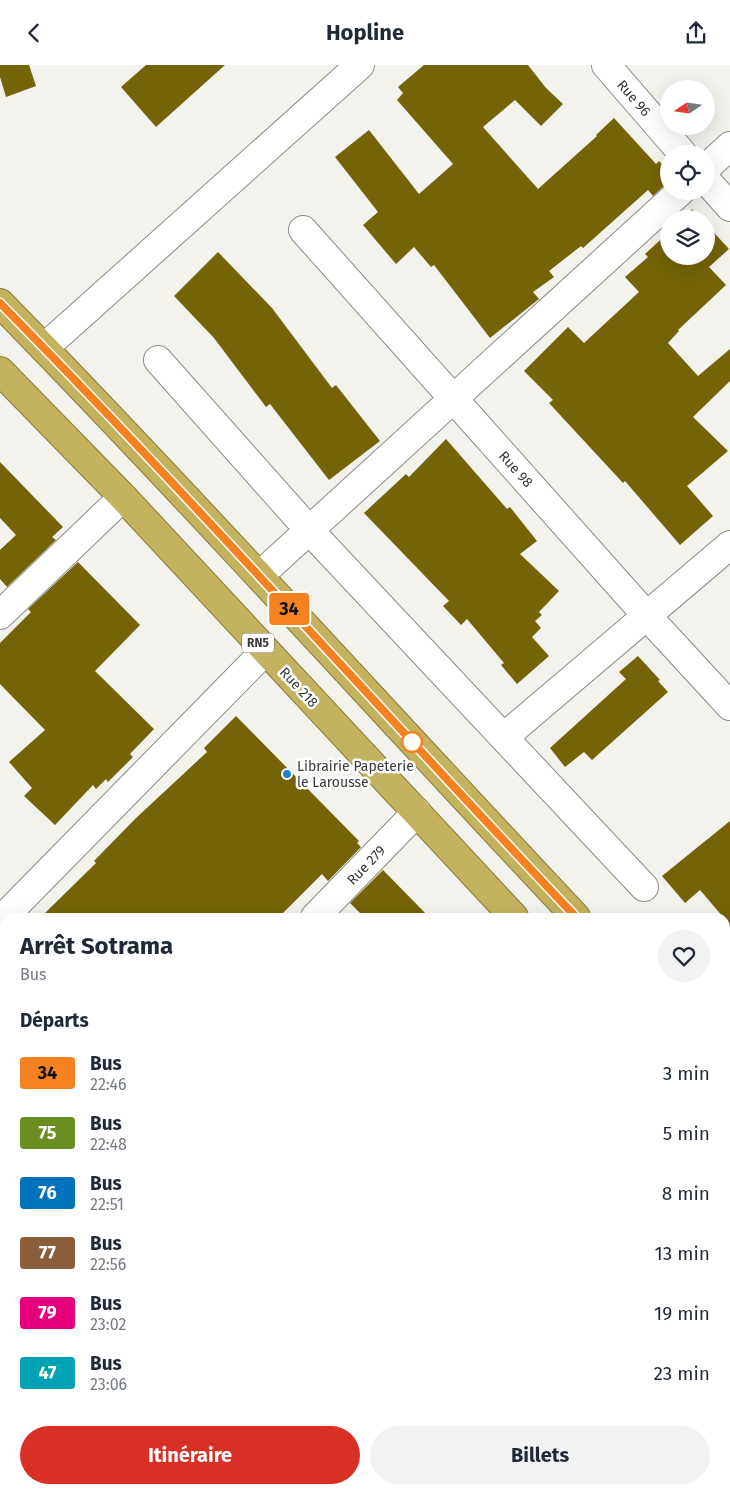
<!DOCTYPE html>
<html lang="fr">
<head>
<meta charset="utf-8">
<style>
	:root { --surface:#fff; --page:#f2f2f3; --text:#1f2937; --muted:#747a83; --accent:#d93025 }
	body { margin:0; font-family:"Fira Sans",sans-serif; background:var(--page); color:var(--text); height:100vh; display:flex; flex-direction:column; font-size:19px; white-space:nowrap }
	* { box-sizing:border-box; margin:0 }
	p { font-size:16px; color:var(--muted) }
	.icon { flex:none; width:28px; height:28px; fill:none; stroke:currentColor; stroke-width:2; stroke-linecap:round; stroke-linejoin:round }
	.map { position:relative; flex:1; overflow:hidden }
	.panel { position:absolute; left:0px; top:848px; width:730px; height:581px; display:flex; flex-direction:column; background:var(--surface); border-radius:15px 15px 0 0; box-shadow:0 5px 20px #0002 }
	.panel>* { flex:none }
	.badge { padding:0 10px; border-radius:4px; font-size:18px; line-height:32px }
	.needle { width:32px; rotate:257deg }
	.tools { position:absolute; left:660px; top:15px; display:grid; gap:10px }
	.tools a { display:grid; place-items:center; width:55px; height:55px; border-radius:50%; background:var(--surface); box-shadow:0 5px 20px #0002; font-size:25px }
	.map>.badge { position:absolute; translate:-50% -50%; box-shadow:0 0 0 2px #fff }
	h2 { padding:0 20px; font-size:19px; line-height:45px }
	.round { display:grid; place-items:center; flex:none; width:52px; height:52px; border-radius:26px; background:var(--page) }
	.summary { display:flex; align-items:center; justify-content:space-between; height:85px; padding:0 20px }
	h1 { font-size:24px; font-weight:700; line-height:38px }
	.button { display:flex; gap:10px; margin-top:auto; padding:10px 20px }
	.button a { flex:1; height:58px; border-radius:30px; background:var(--accent); color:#fff; font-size:20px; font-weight:700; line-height:58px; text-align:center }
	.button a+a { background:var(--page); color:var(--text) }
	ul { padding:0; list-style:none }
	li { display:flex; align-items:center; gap:15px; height:60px; padding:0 20px }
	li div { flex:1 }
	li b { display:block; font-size:19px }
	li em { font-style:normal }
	li .badge { min-width:55px; font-weight:700; text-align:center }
	header { display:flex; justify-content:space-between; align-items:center; height:65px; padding:0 20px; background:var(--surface); font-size:22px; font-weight:700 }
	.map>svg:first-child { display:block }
</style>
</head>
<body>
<header><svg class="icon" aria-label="back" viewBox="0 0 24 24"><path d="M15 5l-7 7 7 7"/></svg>Hopline<svg class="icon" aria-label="share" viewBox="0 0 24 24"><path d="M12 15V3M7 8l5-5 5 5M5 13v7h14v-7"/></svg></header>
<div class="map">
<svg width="730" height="1428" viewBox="0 0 730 1428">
	<rect width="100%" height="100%" fill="#f3f2ed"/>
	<g fill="#746307">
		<path d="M0,0H29L36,21L6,32L0,12Z"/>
		<path d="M146,0H225L156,62L121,22Z"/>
		<path d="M424,0H528L546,23L563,39L541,61L515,35L483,62L538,124L597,71L596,70L614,53L656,99L659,96L669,107V116L653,131L648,125L583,183L581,181L549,206L554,212L533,227L539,234L490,273L434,200L431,202L414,182L396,199L363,160L378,147L335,92L369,65L419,129L453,99L397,35L403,28L398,22Z"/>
		<path d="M692,144L701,154H683Z"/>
		<path d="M706,159L729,184L709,202L726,220L678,265L679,266L668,278L698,311L730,284V316L693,352L728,386L687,421L713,451L680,480L625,416L623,418L549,338L553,335L524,306L568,262L584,278L639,227L625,212L648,192L645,189L669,167V191H706Z"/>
		<path d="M218,187L272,243L332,323L336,320L380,376L329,415L270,339L266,342L214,273L174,231Z"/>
		<path d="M446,374L507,444L510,442L537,476L520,489L559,526L539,547L542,550L535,556L541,563L532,572L549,591L517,619L501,600L504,598L467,554L461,560L443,541L449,536L364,448L406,409L409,412Z"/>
		<path d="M0,397L63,462L52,472L56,475L7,522L0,514V485L16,470L0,453Z"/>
		<path d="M78,497L140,560L95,606L154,664L130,689L133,692L108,717L106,714L96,724L93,720L55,760L24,731L32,723L9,697L45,665L0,619V578L31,547L28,544Z"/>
		<path d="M638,591L660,615L658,616L668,627L592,695L584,687L565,702L550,683L626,614L619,607Z"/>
		<path d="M236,651L359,776L357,778L361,782L328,816L322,809L279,852H41L96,798L94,796L135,754L207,687L204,683Z"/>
		<path d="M730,756V862L725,856V852H723L700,825L685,838L662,811Z"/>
		<path d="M383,805L429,852H364L350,838Z"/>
	</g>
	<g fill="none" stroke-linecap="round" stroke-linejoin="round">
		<defs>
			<g id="minor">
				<path d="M606,0L683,89"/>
				<path d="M706,103L730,81"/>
				<path d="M706,115L730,142"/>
				<path d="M303,165L647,551L730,641"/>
				<path d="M44,283L360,0"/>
				<path d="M158,295L309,465L644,822"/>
				<path d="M259,511L681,126"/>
				<path d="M0,550L123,432"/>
				<path d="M504,672L730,480"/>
				<path d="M315,852L417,747"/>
				<path d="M0,856L265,586"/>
				<path d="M0,1026L5,1031"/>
				<path d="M0,1168L5,1163"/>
				<path d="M0,1370L5,1375"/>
				<path d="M52,1424L56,1428"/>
				<path d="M281,1428L285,1424"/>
			</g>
			<path id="tertiary" d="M725,986L730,981"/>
			<g id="trunk">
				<path d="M0,238C196,439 384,648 576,852"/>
				<path d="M0,306L123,432L514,852"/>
				<path d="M725,1010L730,1015"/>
				<path d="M725,1079L730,1084"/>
			</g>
		</defs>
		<use href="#minor" stroke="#8c8b87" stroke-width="30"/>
		<use href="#tertiary" stroke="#8c8b87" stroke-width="30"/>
		<use href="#trunk" stroke="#897b36" stroke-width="30"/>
		<use href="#minor" stroke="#fff" stroke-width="28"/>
		<use href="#tertiary" stroke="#fff" stroke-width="28"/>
		<use href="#trunk" stroke="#c3b25e" stroke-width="28"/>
	</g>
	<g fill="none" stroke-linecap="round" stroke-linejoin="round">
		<defs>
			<path id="line" d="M0,238C197,438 383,649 576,852"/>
		</defs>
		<use href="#line" stroke="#fff" stroke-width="11"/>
		<use href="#line" stroke="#f58220" stroke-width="8"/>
	</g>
	<circle fill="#fff" stroke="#f58220" stroke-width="2.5" cx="412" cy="677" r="10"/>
	<circle fill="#1d83ce" stroke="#fff" stroke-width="2" cx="287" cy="709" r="5"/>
	<g text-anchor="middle" stroke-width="5" stroke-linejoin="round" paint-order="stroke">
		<rect fill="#fff" stroke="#747473" stroke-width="1" x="242" y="568.5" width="32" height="19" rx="4"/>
		<g font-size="12" font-weight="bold" fill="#393937">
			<text x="258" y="582">RN5</text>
		</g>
		<g font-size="14" fill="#393937" stroke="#fff">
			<text transform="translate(634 33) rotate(49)" y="5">Rue 96</text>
			<text transform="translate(516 404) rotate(48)" y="5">Rue 98</text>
			<text transform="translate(299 622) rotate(47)" y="5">Rue 218</text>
			<text transform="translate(366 800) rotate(-46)" y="5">Rue 279</text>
		</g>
		<g font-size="14" fill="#393937" stroke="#fff" text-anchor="start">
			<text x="297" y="706">Librairie Papeterie<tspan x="297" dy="16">le Larousse</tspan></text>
		</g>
	</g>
</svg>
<div class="tools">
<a><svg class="needle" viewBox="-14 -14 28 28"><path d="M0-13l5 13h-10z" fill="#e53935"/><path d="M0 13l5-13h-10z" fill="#747a83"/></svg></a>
<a><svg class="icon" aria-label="locate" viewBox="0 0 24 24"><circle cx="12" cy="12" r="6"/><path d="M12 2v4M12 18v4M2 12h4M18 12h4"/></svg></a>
<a><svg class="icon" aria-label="layers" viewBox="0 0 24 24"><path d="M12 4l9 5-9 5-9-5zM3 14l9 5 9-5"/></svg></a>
</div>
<b class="badge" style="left:289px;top:544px;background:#f58220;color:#111">34</b>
<section class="panel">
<div class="summary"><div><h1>Arrêt Sotrama</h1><p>Bus</p></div><a class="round"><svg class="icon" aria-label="heart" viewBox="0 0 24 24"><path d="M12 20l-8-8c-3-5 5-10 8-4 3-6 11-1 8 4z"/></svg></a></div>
<h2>Départs</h2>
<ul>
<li><span class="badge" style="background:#f58220;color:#111">34</span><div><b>Bus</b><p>22:46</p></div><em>3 min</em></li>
<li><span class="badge" style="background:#6b8e23;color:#fff">75</span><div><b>Bus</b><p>22:48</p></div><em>5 min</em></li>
<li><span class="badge" style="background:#0072bc;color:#fff">76</span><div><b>Bus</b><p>22:51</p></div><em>8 min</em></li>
<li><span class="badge" style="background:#8b5e3c;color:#fff">77</span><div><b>Bus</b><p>22:56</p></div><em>13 min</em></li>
<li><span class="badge" style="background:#e6007e;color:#fff">79</span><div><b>Bus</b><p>23:02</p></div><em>19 min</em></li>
<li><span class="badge" style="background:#00a3b4;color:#fff">47</span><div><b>Bus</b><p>23:06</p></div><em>23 min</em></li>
</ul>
<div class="button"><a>Itinéraire</a><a>Billets</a></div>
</section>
</div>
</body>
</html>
